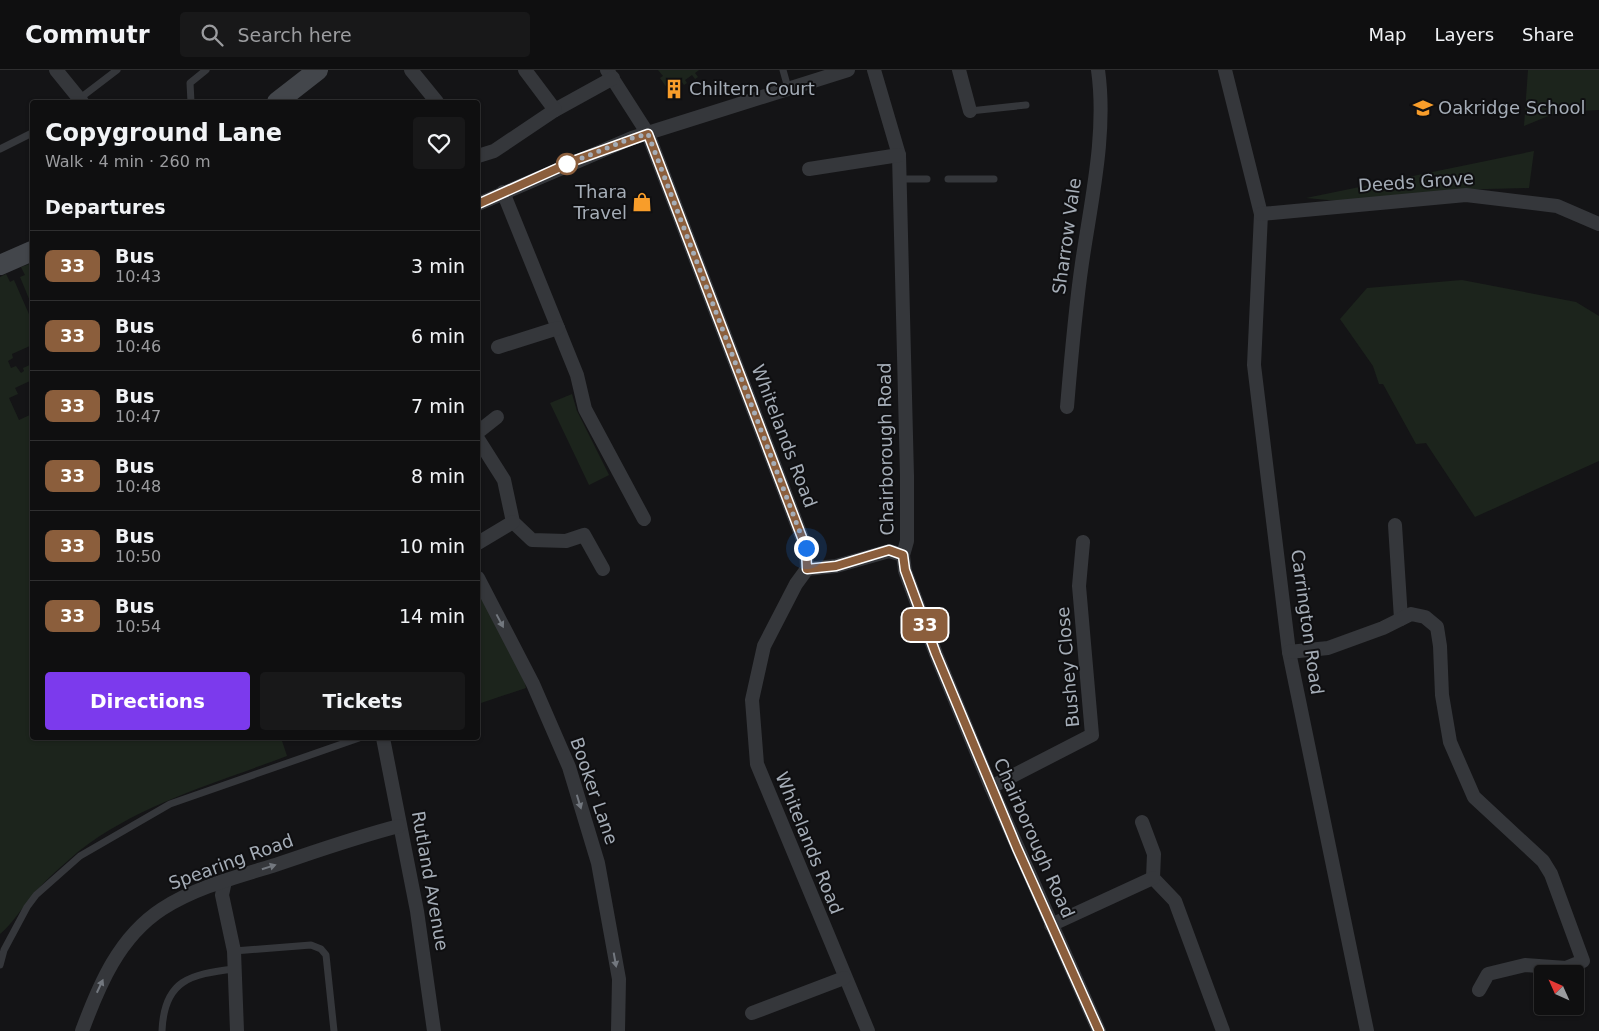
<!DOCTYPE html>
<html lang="en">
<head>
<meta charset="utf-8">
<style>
	:root { --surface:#0f0f10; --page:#181819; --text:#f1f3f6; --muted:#9b9c9f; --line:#2f2f30; --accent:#7c3aed }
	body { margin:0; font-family:"DejaVu Sans",sans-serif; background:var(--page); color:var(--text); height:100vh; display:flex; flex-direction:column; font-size:19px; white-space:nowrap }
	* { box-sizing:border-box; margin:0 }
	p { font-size:16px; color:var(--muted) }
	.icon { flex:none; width:28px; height:28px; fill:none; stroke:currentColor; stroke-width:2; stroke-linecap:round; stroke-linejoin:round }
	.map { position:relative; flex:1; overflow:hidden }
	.panel { position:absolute; left:30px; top:30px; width:450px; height:640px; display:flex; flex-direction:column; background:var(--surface); border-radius:5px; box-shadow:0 1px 4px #0004,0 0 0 1px var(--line) }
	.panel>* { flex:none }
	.badge { padding:0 10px; border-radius:8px; font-size:18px; line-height:32px }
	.needle { width:32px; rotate:315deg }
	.buttons { position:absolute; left:1534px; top:895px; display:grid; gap:10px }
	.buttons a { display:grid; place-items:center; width:50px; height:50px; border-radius:5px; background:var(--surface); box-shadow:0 1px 4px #0004,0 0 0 1px var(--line); font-size:25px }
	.you { position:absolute; width:25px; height:25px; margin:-12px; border:4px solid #fff; border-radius:50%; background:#1a73e8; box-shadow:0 0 0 8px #1a73e833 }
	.map>.badge { position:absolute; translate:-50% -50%; box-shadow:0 0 0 2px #fff }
	h2 { padding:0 15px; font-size:19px; line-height:45px }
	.round { display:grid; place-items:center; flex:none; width:52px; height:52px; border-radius:5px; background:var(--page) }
	.headline { display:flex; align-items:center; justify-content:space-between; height:85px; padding:0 15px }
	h1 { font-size:24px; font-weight:800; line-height:38px }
	.cta { display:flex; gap:10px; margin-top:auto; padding:10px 15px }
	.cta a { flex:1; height:58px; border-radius:5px; background:var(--accent); color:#fff; font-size:20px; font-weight:800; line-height:58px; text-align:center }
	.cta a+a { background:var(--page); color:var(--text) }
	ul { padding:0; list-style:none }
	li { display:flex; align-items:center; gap:15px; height:70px; padding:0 15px; border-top:1px solid var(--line) }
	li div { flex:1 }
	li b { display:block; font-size:19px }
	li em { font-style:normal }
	li .badge { min-width:55px; font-weight:700; text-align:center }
	header { display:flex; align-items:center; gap:30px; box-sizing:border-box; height:70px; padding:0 25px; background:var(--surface); border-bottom:1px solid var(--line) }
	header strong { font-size:24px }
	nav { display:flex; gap:28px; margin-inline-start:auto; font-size:18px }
	.search { width:350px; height:45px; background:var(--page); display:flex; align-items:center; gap:12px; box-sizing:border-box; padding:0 18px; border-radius:5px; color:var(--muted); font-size:19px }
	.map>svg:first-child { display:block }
</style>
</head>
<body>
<header>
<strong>Commutr</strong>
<div class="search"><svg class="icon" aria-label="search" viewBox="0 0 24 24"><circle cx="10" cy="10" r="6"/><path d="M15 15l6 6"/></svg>Search here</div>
<nav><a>Map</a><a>Layers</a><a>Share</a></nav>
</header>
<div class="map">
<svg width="1599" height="961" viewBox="0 0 1599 961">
	<rect width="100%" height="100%" fill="#141416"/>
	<g fill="#1c241c">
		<path d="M658,0H699L695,3L698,7L695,9L692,5L685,10L687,13L684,15L679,8L667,18L660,8L663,6Z"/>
		<path d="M1528,0H1599V40L1558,42L1524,56Z"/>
		<path d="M1534,81L1529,118L1450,120L1349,132L1306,128Z"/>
		<path d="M32,193V236L20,207L25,205L21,197Z"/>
		<path d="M6,204L10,212L14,210L32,251L30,254L32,260V275L12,284L13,288L8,291L11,298L16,296L21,303L24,301L23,298L32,294V310L15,318L18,324L9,328L19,350L32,344V668H281L287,686C216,713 139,734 79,781C63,795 45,810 32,826C21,839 13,853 0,864V207Z"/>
		<path d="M1462,210L1576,232L1599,246V391L1475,447L1426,373L1416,374L1383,314H1379L1373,296L1340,249L1367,218Z"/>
		<path d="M572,324L577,341L609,405L589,415L550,333Z"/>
		<path d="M478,510L520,592L526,618L478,634Z"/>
	</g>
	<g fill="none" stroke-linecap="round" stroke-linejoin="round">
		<g stroke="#35373b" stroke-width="7">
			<path d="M783,0L788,18"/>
			<path d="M79,29L117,0"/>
			<path d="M191,32L190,13L206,0"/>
			<path d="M970,41L1026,35"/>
			<path d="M0,79L32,63"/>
			<path d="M900,109H927"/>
			<path d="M948,109H994"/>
			<path d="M234,881L311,875L321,879L326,885L334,961"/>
			<path d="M0,895L4,880L27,837L36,825L80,786L170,734L359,668"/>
			<path d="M162,961C164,910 190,904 235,899"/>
		</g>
		<g stroke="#35373b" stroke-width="14">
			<path d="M56,0L82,32"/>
			<path d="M411,0L437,32"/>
			<path d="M607,0L648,64L806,478L807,499L796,514L764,576L752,630L757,694L868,961"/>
			<path d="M874,0L899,85L907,406V471L903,485L905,501L936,584L991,717L1099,961"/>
			<path d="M959,0L970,41"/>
			<path d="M1225,0L1261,144L1254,295L1289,582L1367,961"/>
			<path d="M555,40L613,8"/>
			<path d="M478,86L494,81L555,40L525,0"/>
			<path d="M809,99L899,85"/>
			<path d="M503,122L577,305L585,339L644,449"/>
			<path d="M478,134L632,68L848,0"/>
			<path d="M1261,144L1466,125L1557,136L1599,154"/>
			<path d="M498,277L558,258"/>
			<path d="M1067,337C1071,289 1075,241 1082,193C1091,131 1107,63 1098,0"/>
			<path d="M478,362L497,347"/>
			<path d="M478,369L504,410L513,452L532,470L566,471L584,465L603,499"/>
			<path d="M1395,455L1401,549"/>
			<path d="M478,473L513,452"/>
			<path d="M807,499L836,496L889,481L903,485"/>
			<path d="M478,508L533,614L569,697L598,793L619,909L618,961"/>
			<path d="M1289,582L1328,578L1383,558L1411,544L1425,547L1437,557L1440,576L1442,625L1450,672L1474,727L1543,791L1551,804L1583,891L1566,898L1525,895L1488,904L1479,920"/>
			<path d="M383,668L417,841L434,961"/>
			<path d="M991,717L1092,665L1079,516L1083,472"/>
			<path d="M1142,752L1154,784L1153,808L1175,831L1223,961"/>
			<path d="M225,811L222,825L234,881L237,961"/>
			<path d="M1051,855L1153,808"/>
			<path d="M752,943L844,908"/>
			<path d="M82,961C99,915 119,867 162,839C194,818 236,807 272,796C314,782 356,767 399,756"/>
		</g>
		<g stroke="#43464b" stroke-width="20">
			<path d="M277,32L318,0"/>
			<path d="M0,195L32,181"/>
		</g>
	</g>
	<defs><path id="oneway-solid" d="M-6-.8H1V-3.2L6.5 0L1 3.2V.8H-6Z" transform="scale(1.25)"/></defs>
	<g fill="#73787f">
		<use href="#oneway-solid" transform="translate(500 551) rotate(62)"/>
		<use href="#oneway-solid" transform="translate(579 732) rotate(73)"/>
		<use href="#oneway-solid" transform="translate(269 797) rotate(-18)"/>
		<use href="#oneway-solid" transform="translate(615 890) rotate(80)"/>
		<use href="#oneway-solid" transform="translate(100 916) rotate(-65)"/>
	</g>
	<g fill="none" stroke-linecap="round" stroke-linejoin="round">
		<defs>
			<path id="line" d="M478,134L576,90L648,64L806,478L807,499L836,496L889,480L903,485L905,500L936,584L1017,778L1099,961"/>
		</defs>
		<use href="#line" stroke="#fff" stroke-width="11"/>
		<use href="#line" stroke="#8b5e3c" stroke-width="8"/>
		<path stroke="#a5adb7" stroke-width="5" stroke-dasharray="0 9" d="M567,94L562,96L632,68L648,64L806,478"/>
	</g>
	<defs>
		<symbol id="building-bare" viewBox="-9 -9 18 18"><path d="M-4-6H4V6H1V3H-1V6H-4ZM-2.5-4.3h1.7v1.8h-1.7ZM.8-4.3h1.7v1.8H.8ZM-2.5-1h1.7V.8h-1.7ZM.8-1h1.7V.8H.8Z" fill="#f89d2a" stroke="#0f0f11" stroke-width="2.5" paint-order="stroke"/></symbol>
		<symbol id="school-bare" viewBox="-9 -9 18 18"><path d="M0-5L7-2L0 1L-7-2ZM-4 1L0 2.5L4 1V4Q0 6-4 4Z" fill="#f89d2a" stroke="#0f0f11" stroke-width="2.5" paint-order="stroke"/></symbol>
		<symbol id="shop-bare" viewBox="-9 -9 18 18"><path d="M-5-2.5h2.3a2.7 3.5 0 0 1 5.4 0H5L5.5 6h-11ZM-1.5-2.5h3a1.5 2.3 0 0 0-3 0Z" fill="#f89d2a" stroke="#0f0f11" stroke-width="2.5" paint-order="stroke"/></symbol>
	</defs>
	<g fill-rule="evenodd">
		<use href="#building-bare" x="660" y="5" width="28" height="28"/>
		<use href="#school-bare" x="1409" y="24" width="28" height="28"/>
		<use href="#shop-bare" x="628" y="118" width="28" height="28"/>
	</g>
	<circle fill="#fff" stroke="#8b5e3c" stroke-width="2.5" cx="567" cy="94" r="10"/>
	<g text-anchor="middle" stroke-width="4" stroke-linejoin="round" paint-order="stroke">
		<g font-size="18" fill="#a5adb7" stroke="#0f0f11" text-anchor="start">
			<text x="689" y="25">Chiltern Court</text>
			<text x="1438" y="44">Oakridge School</text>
			<text x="627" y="128" text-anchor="end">Thara<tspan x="627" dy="21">Travel</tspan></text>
		</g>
		<g font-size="18" fill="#a5adb7" stroke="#0f0f11">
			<text transform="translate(1416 112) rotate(-4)" y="6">Deeds Grove</text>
			<text transform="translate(1067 166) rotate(-82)" y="6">Sharrow Vale</text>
			<text transform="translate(784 366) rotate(69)" y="6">Whitelands Road</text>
			<text transform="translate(886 379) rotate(-91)" y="6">Chairborough Road</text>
			<text transform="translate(1307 552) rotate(82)" y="6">Carrington Road</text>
			<text transform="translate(1068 597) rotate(-95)" y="6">Bushey Close</text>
			<text transform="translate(594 721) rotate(71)" y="6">Booker Lane</text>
			<text transform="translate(1034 768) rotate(66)" y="6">Chairborough Road</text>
			<text transform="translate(809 773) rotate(68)" y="6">Whitelands Road</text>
			<text transform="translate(231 792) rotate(-20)" y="6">Spearing Road</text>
			<text transform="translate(430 811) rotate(80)" y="6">Rutland Avenue</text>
		</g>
	</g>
</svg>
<div class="buttons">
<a><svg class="needle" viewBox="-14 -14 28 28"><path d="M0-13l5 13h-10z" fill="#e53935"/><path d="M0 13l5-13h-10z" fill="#9b9c9f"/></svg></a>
</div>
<div class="you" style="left:806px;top:478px"></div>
<b class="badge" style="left:925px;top:555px;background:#8b5e3c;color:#fff">33</b>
<section class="panel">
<div class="headline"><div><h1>Copyground Lane</h1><p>Walk · 4 min · 260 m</p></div><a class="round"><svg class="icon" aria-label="heart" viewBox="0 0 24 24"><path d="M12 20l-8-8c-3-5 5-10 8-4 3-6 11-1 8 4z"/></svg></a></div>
<h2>Departures</h2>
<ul>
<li><span class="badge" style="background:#8b5e3c;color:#fff">33</span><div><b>Bus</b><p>10:43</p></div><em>3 min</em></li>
<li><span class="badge" style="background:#8b5e3c;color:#fff">33</span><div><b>Bus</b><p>10:46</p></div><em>6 min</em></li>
<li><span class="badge" style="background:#8b5e3c;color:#fff">33</span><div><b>Bus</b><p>10:47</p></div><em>7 min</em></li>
<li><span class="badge" style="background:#8b5e3c;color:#fff">33</span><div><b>Bus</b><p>10:48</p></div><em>8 min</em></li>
<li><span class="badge" style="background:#8b5e3c;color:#fff">33</span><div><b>Bus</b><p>10:50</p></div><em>10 min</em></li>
<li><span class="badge" style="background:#8b5e3c;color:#fff">33</span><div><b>Bus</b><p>10:54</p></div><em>14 min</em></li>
</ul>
<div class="cta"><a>Directions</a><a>Tickets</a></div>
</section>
</div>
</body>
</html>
